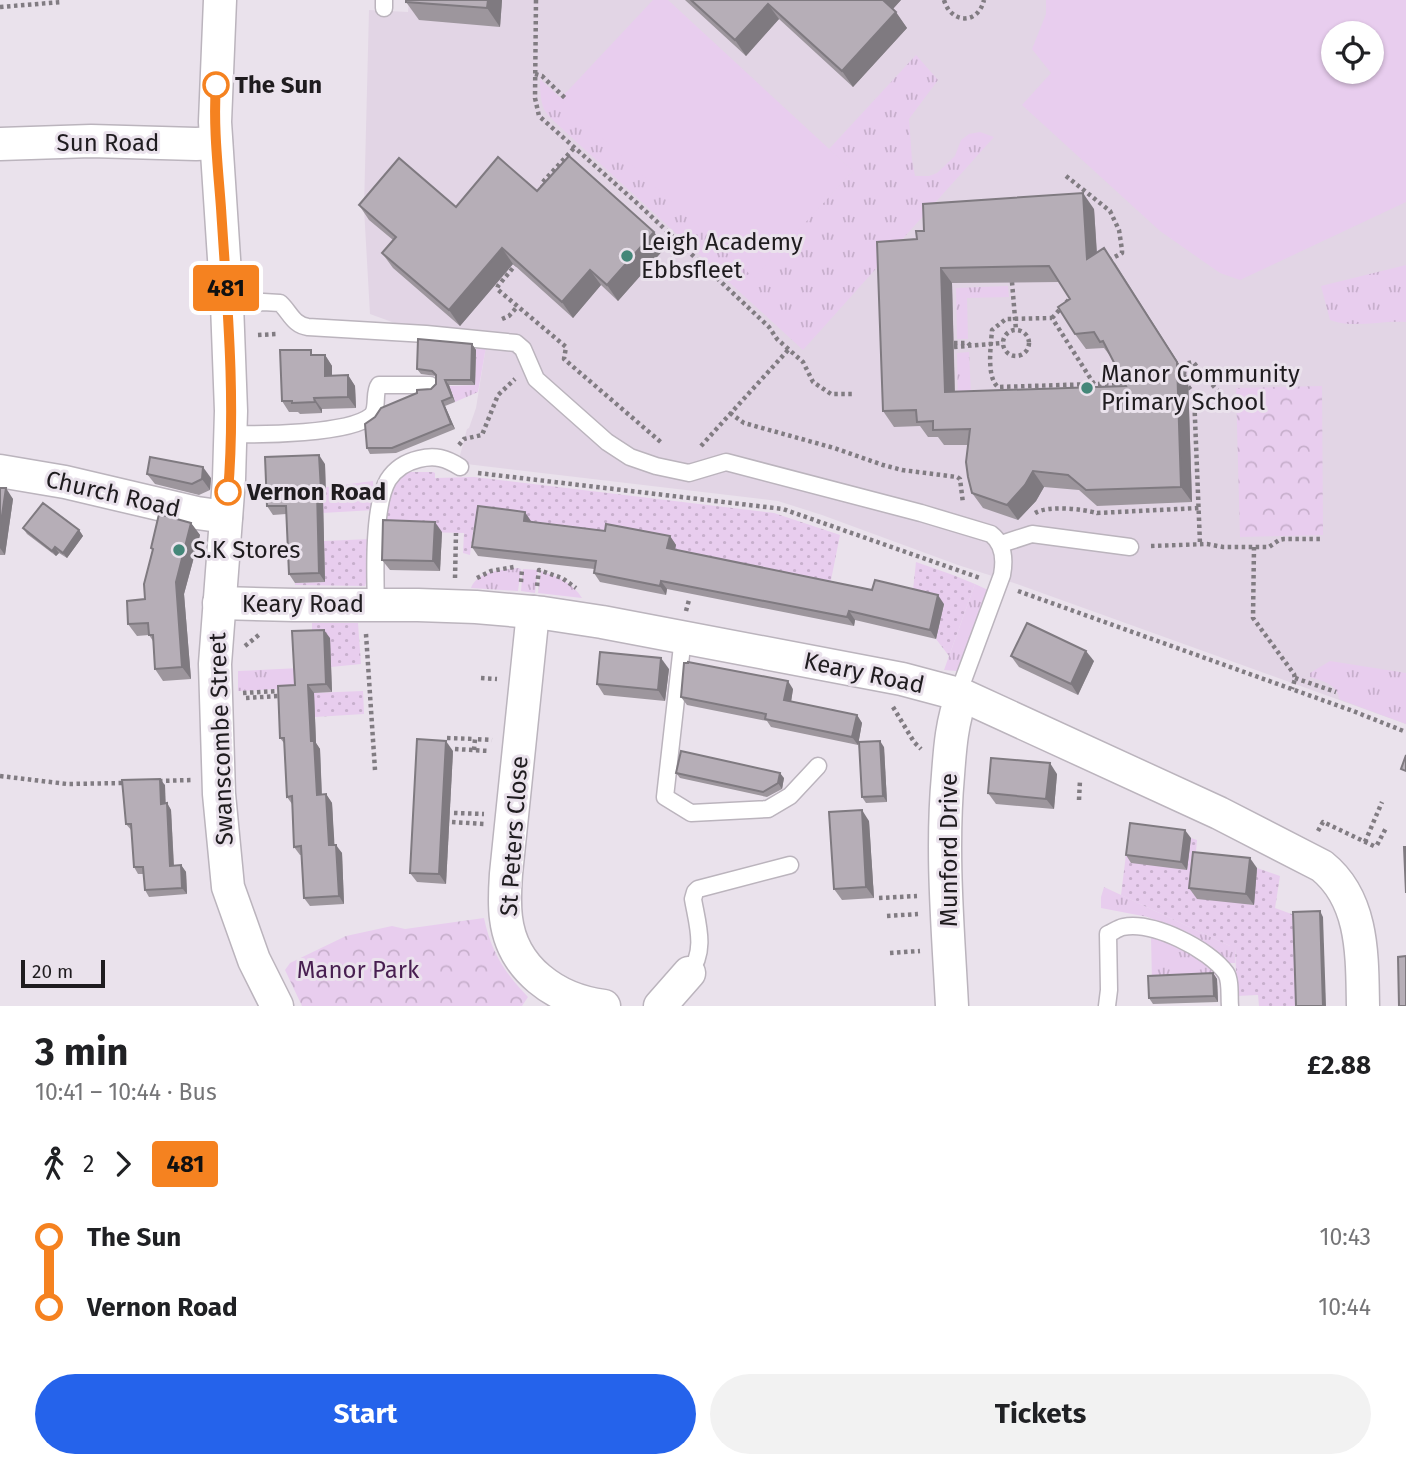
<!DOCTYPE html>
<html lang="en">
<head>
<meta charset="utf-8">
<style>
	:root { --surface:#fff; --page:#f2f2f2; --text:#202124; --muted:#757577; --accent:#2563eb }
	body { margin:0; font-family:"Fira Sans",sans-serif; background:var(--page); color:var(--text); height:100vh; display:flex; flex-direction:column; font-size:26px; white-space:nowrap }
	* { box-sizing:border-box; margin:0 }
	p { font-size:23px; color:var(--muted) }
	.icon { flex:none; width:38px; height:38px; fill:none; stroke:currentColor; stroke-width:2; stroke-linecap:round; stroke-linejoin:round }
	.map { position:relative; height:1006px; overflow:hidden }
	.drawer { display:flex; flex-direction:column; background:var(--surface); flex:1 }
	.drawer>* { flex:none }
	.badge { padding:0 14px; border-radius:5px; font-size:24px; line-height:46px }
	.tools { position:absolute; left:1321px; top:21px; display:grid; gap:14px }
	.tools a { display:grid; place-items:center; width:63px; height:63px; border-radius:50%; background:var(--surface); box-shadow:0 2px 5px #0004; font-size:35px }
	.scale { position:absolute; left:21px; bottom:18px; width:84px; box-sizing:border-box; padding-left:7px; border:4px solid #1f1c1f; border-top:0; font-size:19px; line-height:24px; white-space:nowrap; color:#1f1c1f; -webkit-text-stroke:5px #eae2ec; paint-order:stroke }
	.map>.badge { position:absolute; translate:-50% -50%; box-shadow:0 0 0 4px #fff }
	.legs { display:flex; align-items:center; gap:10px; height:77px; padding:0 35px; font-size:23px }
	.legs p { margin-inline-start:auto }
	.head { display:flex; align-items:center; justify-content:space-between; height:119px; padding:0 35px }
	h1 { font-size:38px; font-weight:700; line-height:52px }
	.cta { display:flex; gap:14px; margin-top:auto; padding:14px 35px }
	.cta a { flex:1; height:80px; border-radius:42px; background:var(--accent); color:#fff; font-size:28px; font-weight:700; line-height:80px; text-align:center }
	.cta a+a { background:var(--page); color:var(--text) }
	ul { padding:0 35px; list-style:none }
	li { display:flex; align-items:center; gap:24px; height:70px; font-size:26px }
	li i { display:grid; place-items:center; width:10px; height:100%; margin:0 9px; background:currentColor }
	li i::after { content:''; width:18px; height:18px; margin:-9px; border:5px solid; border-radius:50%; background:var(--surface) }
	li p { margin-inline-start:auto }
	li:first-child i { background:linear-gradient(#0000 50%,currentColor 0) }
	li:last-child i { background:linear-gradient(currentColor 50%,#0000 0) }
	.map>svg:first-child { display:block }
</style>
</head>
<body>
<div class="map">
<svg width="1406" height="1006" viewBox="0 0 1406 1006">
	<defs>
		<pattern id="grass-tufts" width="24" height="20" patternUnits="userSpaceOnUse" patternTransform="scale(1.75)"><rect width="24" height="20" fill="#e8cdee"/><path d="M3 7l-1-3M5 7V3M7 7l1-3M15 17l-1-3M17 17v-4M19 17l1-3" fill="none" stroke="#c7afcc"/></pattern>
		<pattern id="forest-crowns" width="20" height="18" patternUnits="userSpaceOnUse" patternTransform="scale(1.75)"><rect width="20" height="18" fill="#e8cdee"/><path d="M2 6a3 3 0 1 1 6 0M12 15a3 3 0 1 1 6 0" fill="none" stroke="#c7afcc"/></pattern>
		<pattern id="garden-dots" width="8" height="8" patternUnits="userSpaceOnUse" patternTransform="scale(1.75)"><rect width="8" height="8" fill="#e8cdee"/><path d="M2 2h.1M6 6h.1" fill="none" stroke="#c7afcc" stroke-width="1.8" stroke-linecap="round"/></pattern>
	</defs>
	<rect width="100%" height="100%" fill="#eae2ec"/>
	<path fill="#e2d5e5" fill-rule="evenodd" d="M409,0H1406V724L1017,584L958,565L822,515L778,501L458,463L467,429L469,428L476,408L486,346L403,326L370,314L364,208L369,10L408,12ZM1334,33H1372V72H1334Z"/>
	<g fill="url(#grass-tufts)">
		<path d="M916,55L938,80L909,119L912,160L915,176H929L937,173L955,156L961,140L969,134L980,132L994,137L803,350L569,135C545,112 540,114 540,79L754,277L853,171L829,149Z"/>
		<path d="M1406,265V322C1381,320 1354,329 1330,320L1321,286Z"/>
		<path d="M1008,286L1009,297L967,298L968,339H957L956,288Z"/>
		<path d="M476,344L486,347L478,392L455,402L449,386L475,385Z"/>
		<path d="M969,352L971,394L958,405L957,353Z"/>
		<path d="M518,568L521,569L518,591L471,588C477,571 502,570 518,568Z"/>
		<path d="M523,569L538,570L535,593L521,591Z"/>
		<path d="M541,571C557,576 573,583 582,598L538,593Z"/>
		<path d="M975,584L988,590L957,671L944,670Z"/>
		<path d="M1330,661L1406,673V724L1339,699C1338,684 1322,681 1310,677V673Z"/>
		<path d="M300,668L301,688L238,691V671Z"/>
		<path d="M1104,887L1230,946H1235V963H1226L1170,927L1148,917L1101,908V897Z"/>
		<path d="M1151,938C1157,938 1163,938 1168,940C1183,946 1211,964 1217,979L1152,981Z"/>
	</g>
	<g fill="url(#forest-crowns)">
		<path d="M1322,386L1323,535L1240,537L1236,388Z"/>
		<path d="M484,918C491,952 505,973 528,997L522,1006H302L285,970L290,963L346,936L392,926L405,929Z"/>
	</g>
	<g fill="url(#garden-dots)">
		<path d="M408,472H433L435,473V478L474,477L774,513L840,535L829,590L530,530L531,521L519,530L474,525L470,555L463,553L464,533L382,531L392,487Z"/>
		<path d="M373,481L374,510L305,514L319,488Z"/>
		<path d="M370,539L369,575L365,586L295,585V583L325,582L324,541Z"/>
		<path d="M916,562L953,575L975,584L949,656L936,639L944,604L913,590Z"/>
		<path d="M312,623H358L361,664L331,667L312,638Z"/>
		<path d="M363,691L364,714L315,717L313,693Z"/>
		<path d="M1129,830L1187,870L1191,838L1197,840L1195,862L1253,904L1257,868L1280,876L1275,908L1297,916L1300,1006H1259L1258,995L1237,996L1235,947L1230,946L1121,895Z"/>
	</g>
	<g fill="#e8cdee" fill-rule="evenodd">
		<path d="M653,0H668L853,171L754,278L560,99Z"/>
		<path d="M1046,0H1406V202L1240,280L1220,273L1160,231L1022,105L1051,73L1032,49L1046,14ZM1372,33V72H1334V33Z"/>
	</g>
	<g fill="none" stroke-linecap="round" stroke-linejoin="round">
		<defs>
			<g id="lane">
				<path d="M384,8V0"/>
				<path d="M227,304L263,302L280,303C290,312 293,325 308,327L426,334L516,343L523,349L536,379L607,442L630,457L656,466L689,473L726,462L921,513L991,534C1004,544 1005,559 1002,575L958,694"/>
				<path d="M231,434C261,435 349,434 371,416C379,409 373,393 379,385H430"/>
				<path d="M1001,544L1032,534L1130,547"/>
				<path d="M376,604C375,574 373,506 388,480C395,469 406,462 419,459C435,455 446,458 460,467"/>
				<path d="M683,637L665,797L691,813L768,809L790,796L818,766"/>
				<path d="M689,973C707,951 697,923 693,899L695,892L698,889L790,865"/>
				<path d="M1107,1006L1109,990L1108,934C1113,932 1118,928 1123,927C1153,921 1209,949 1226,973C1231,981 1229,997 1230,1006"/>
			</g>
			<g id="street">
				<path d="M220,0L215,122L227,304L231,411L229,479L215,664L219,794L228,887L254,960L277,1006"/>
				<path d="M0,144L91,141L196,144L216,143"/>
				<path d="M0,471L65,482L197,513L226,517"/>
				<path d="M219,603L294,605H418L476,607L543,613L602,622L902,679L962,695L1219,813L1322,866C1364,900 1362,956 1363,1006"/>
				<path d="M533,612L506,874C505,889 504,903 506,918C512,969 556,1000 604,1006"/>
				<path d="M660,1006L689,973"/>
				<path d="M952,1006C948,929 941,852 948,775C950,747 952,721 962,695"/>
			</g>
		</defs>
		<use href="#lane" stroke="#bbb4bd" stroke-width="19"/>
		<use href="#street" stroke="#bbb4bd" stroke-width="35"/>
		<g stroke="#817c82" stroke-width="4.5" stroke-dasharray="3.5 3.5" stroke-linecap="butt">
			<path d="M536,0L535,98L539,116L638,204L769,327L777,339L803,362L813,382L831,394H854"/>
			<path d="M944,0C951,24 978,25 984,0"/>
			<path d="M0,7L62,2"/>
			<path d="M535,74L542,76L565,98"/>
			<path d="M1066,176L1110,211L1119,230L1122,250V253L1109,260"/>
			<path d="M544,187L541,184L575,147"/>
			<path d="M517,263L498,286L497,289L566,347L564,359L663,444"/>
			<path d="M1012,282L1016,330"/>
			<path d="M1052,318L1073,295"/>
			<path d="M502,319L509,316L517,307"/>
			<circle cx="1016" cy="343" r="13"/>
			<path d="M258,335L277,334"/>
			<path d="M954,343H968L970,345"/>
			<path d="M954,347L1003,343"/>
			<path d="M1184,375L1185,364L1193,362L1234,410"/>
			<path d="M1184,381L1194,394L1200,544"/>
			<path d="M1094,384L1052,318L1006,319L992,330C991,345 986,377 998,387L1094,384L1130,383"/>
			<path d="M730,413L744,423L834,448L883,465L902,470L957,477L960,479L963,503"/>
			<path d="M459,445L464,439L482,435L498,395L515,379"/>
			<path d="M701,446L789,349"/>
			<path d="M478,473L783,509L980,578"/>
			<path d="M1035,513C1049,505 1082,509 1097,513L1199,508"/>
			<path d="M1151,546L1207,544L1223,547H1269L1279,540L1284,539H1322"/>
			<path d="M1254,547L1253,618L1294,674L1295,679L1292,689"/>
			<path d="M455,578L456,533"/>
			<path d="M477,578L491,571L514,567"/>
			<path d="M521,582L522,569"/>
			<path d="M537,586L539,570L562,578L576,588"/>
			<path d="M1018,591L1353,711L1406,732"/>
			<path d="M686,611L689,600"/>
			<path d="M366,634L375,770"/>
			<path d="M245,646L260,634"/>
			<path d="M481,678L497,679"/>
			<path d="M1295,678L1336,692"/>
			<path d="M243,693L278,691"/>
			<path d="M246,698L278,696"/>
			<path d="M893,707L914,742L921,749"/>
			<path d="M447,738L475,739"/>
			<path d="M455,749L489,751"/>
			<path d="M474,750L475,739L492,740"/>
			<path d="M0,776L67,784L125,783"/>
			<path d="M159,781L192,780"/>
			<path d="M1079,800L1080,780"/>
			<path d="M454,813L484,814"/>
			<path d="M452,822L484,824"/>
			<path d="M1318,831L1323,822L1374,846L1377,845L1386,828"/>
			<path d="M1365,842L1382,802"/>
			<path d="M879,898L917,896"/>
			<path d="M887,916L918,914"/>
			<path d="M890,953L920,951"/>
		</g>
		<use href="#lane" stroke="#fff" stroke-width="16"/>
		<use href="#street" stroke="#fff" stroke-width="32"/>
	</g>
	<g fill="#9d969d" fill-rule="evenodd">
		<path d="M502,0L500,27L419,20L406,2Z"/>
		<path d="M685,0H901L893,9L907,28L853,87L779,19L746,56Z"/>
		<path d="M537,191L654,232L665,248L618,301L601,285L573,318L513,264L460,326L393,268L382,253L393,240L369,220L359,205L456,207Z"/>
		<path d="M1094,209L1097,252L1115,263L1188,378L1192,502L1097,506L1079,490L1044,487L1036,501L1018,520L983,508L972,493L968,445H944L938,437H928L920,426L894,427L883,411L917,239ZM1059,282L1070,299L1075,334L1086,349L1104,348L1111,357L1126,386L955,392L952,283Z"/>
		<path d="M472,344L476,350L475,385H449L455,402L445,406L455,429L396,453L370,454L367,448L436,384V376L421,374L417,369Z"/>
		<path d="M315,355H325L332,366V376L348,375L355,386L356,408L322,409V413L300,414L298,412H289L282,401Z"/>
		<path d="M325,464L326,498L323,499L325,582L295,583L289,574L286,514L273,515L267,506Z"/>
		<path d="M147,474L211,478L210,490L199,495L155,484Z"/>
		<path d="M0,488L13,499L5,555H0Z"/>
		<path d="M531,521V522L605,531L670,536L676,545L675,550L872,590L944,604L936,639L855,620L854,626L667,589L666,595L600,582L594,573V569L478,556L472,547Z"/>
		<path d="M191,523L200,535L184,594L191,679L163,681L155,669L153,641L149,635L137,636L128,624L145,599L153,551L151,548Z"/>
		<path d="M23,528L79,530L83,536L67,558L59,553L56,556L27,534Z"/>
		<path d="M442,532L440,571L390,570L382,560Z"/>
		<path d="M330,638L332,692L314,693L316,743L320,749L322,795L326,794L332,803L334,845L342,853L344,904L310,906L304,898L302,855H300L294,847L292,804L287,797L284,743L280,738Z"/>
		<path d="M1011,656L1094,661L1078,695L1019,667Z"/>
		<path d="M669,669L665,701L604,695L597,684Z"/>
		<path d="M793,689L791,702L857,715L862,723L858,745L771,727L767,721L687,705L681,697Z"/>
		<path d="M884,747L887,802L866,803L862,797Z"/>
		<path d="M453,751L446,884L417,882L410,873Z"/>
		<path d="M676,773L784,778L782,789L767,797L680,778Z"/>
		<path d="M1057,774L1054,809L996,804L988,793Z"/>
		<path d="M165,785V803H167L171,810L174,865H181L186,872L187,894L149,897L145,890L144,874H138L134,867L132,831L126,824Z"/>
		<path d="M869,821L874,898L842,900L834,889Z"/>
		<path d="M1191,838L1187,870L1131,863L1126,855Z"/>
		<path d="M1257,868L1254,905L1197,899L1189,888Z"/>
		<path d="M1213,973L1217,979L1218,1002L1153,1004L1149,998Z"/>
	</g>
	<g fill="#7f7a80">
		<path d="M488,0H502L500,27L487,8Z"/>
		<path d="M881,0H901L890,12Z"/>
		<path d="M768,4L779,19L746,56L735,40Z"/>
		<path d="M896,12L907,28L853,87L842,71Z"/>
		<path d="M1083,193L1094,209L1098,274L1087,259Z"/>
		<path d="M654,232L665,248L618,301L607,285Z"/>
		<path d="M502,248L513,264L460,326L449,310Z"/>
		<path d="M1104,248L1188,378L1192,502L1181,487Z"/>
		<path d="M941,268L952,283L955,408L945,392Z"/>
		<path d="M590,270L601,285L573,318L562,302Z"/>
		<path d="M472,344L476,350L475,385L471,380Z"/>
		<path d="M325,355L332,366V387L325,376Z"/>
		<path d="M348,375L355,386L356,408L348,397Z"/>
		<path d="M445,380L449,385L455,402L452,397Z"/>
		<path d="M314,398L322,409V413L315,402Z"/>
		<path d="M442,401L445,406L455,429L451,424Z"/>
		<path d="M319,455L325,464L326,498L321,490Z"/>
		<path d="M203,467L211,478L210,490L202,479Z"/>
		<path d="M1033,471L1044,487L1036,501L1018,520L1007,505Z"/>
		<path d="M6,488L13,499L5,555L0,548V529Z"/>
		<path d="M317,490L323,499L325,582L319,573Z"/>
		<path d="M525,512L531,521L530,530L524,521Z"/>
		<path d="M435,522L442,532L440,571L433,561Z"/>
		<path d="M191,523L200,535L184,594L191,679L182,667L176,582Z"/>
		<path d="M79,530L83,536L67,558L63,553Z"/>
		<path d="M670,536L676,545L673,557L667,548Z"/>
		<path d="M55,547L59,553L56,556L52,551Z"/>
		<path d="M661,581L667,589L666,595L660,586Z"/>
		<path d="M938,595L944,604L936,639L930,630Z"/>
		<path d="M849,611L855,620L854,626L847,617Z"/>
		<path d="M324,630L330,638L332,692L326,684Z"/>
		<path d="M1086,651L1094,661L1078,695L1071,684Z"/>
		<path d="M661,658L669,669L665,701L658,690Z"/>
		<path d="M788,681L793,689L790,708L784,700Z"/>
		<path d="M308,685L314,693L316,743L320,749L322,803L317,795L311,741Z"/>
		<path d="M857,715L862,723L858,745L852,737Z"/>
		<path d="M446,741L453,751L446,884L439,874Z"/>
		<path d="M880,741L884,747L887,802L883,796Z"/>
		<path d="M1050,763L1057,774L1054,809L1046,799Z"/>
		<path d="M780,773L784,778L782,789L778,783Z"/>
		<path d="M160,779L165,785L166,810L161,804Z"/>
		<path d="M326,794L332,803L335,853L329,845Z"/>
		<path d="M167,803L171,810L174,872L170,866Z"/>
		<path d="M862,810L869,821L874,898L866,887Z"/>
		<path d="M1185,830L1191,838L1187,870L1181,862Z"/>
		<path d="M336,845L342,853L344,904L339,896Z"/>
		<path d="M1250,858L1257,868L1254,905L1246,894Z"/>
		<path d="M181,865L186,872L187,894L182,888Z"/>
		<path d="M1320,911L1323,917L1326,1006H1323Z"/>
		<path d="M1213,973L1217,979L1218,1002L1214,996Z"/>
	</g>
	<g fill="#b6aeb7" stroke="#7f7a80" stroke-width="2" fill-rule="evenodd">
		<path d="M406,0H488L487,8L406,2Z"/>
		<path d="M691,0H883L896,12L842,71L768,4L735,40Z"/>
		<path d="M569,156L654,232L607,285L590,270L562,302L502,248L449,310L382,253L396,237L359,205L399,158L456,207L498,157L537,191Z"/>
		<path d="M1083,193L1087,259L1104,248L1177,362L1181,487L1086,490L1068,475L1033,471L1025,485L1007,505L972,493L968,477L966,462L970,429L933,430V421L917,422L916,410L883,411L877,242L917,239L916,231H924L923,204ZM1049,266L1070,299L1058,307L1075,334L1094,332L1100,342L1103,341L1126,386L945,392L941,268Z"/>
		<path d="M418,339L472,344L471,380H445L452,397L442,401L451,424L392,448H367L365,424L375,417L381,408L417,393V390L431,389L436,384V375L432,371L417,369Z"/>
		<path d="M280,350H311V355H325V376L348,375V397L314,398L315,402L292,403V401H282Z"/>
		<path d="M319,455L321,490H317L319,573L289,574L286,506H267L265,457Z"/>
		<path d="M150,457L203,467L202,479L192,484L147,474Z"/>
		<path d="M0,488H6L0,529Z"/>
		<path d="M43,503L79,530L63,553L55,547L52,551L23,528Z"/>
		<path d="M478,506L525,512L524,521L605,531L606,524L670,536L667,548L872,590L875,580L938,595L930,630L849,611L847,617L661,581L660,586L594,573L596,561L472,547Z"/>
		<path d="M159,514L191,523L176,582L182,667L155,669L153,635H149L148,623L128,624L127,601L145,599L144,584L153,549L151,548Z"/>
		<path d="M383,520L435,522L433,561L382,560Z"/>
		<path d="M1027,623L1086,651L1071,684L1011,656Z"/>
		<path d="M324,630L326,684L308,685L311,741H314L317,795L326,794L329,845H336L339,896L304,898L301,846L294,847L292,796L287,797L284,738H280L278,686L295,685L292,631Z"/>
		<path d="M600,652L661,658L658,690L597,684Z"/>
		<path d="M688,662L788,681L784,700L857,715L852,737L765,719L766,714L681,697L684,663H688Z"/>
		<path d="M417,739L446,741L439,874L410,873Z"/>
		<path d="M880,741L883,796L862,797L859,742Z"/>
		<path d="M681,751L780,773L778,783L763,792L676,773Z"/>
		<path d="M1406,755V771L1401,769Z"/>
		<path d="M991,758L1050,763L1046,799L988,793Z"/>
		<path d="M160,779L161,804L167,803L170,866L181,865L182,888L145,890L143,867H134L131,824H126L122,780Z"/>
		<path d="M862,810L866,887L834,889L829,812Z"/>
		<path d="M1130,823L1185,830L1181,862L1126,855Z"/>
		<path d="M1404,847H1406V893Z"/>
		<path d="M1193,852L1250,858L1246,894L1189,888Z"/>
		<path d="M1320,911L1323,1006H1296L1293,912Z"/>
		<path d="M1406,956V1006H1399L1398,957Z"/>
		<path d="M1213,973L1214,996L1149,998L1148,976Z"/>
	</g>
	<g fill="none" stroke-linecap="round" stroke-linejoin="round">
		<defs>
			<path id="line-1" d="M216,85C213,126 218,167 221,208C227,302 236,398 228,492"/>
		</defs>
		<use href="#line-1" stroke="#fff" stroke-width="16"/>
		<use href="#line-1" stroke="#f58220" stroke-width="10"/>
	</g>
	<g fill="#fff" stroke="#f58220" stroke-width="3.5">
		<circle cx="216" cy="85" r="12"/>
		<circle cx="228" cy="492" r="12"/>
	</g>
	<g fill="#448779" stroke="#eae2ec" stroke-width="2.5">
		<circle cx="627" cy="256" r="7"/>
		<circle cx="1087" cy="388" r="7"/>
		<circle cx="179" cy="550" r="7"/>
	</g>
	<g text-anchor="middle" stroke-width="6" stroke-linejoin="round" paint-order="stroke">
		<g font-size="24" font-weight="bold" fill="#1f1c1f" stroke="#eae2ec" text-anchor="start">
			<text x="235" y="93">The Sun</text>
			<text x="247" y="500">Vernon Road</text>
		</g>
		<g font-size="24" fill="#1f1c1f" stroke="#eae2ec">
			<text x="108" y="151">Sun Road</text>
			<text transform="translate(113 494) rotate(13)" y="8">Church Road</text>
			<text x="303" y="612">Keary Road</text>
			<text transform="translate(864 673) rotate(12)" y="8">Keary Road</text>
			<text transform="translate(221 739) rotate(-92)" y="8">Swanscombe Street</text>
			<text transform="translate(514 836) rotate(-86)" y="8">St Peters Close</text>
			<text transform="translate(949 850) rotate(-90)" y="8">Munford Drive</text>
		</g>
		<g font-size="24" fill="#1f1c1f" stroke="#eae2ec" text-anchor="start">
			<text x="641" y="250">Leigh Academy<tspan x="641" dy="28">Ebbsfleet</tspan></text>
			<text x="1101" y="382">Manor Community<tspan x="1101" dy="28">Primary School</tspan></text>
			<text x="193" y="558">S.K Stores</text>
		</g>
		<g font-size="24" fill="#481f51" stroke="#eae2ec">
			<text x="358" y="978">Manor Park</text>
		</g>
	</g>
</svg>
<div class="tools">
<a><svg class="icon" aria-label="locate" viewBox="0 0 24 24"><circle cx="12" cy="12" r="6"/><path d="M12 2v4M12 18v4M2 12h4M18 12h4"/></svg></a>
</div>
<div class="scale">20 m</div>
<b class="badge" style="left:226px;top:288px;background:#f58220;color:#111">481</b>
</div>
<section class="drawer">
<div class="head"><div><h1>3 min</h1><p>10:41 – 10:44 · Bus</p></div><b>£2.88</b></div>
<div class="legs"><svg class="icon" aria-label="walk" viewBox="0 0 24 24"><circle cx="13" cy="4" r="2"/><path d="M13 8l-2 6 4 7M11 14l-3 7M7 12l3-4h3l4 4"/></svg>2<svg class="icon" aria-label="forward" viewBox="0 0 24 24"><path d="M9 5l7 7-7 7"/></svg><b class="badge" style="background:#f58220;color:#111">481</b></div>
<ul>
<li><i style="color:#f58220"></i><b>The Sun</b><p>10:43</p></li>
<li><i style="color:#f58220"></i><b>Vernon Road</b><p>10:44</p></li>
</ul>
<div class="cta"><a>Start</a><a>Tickets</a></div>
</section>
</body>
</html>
